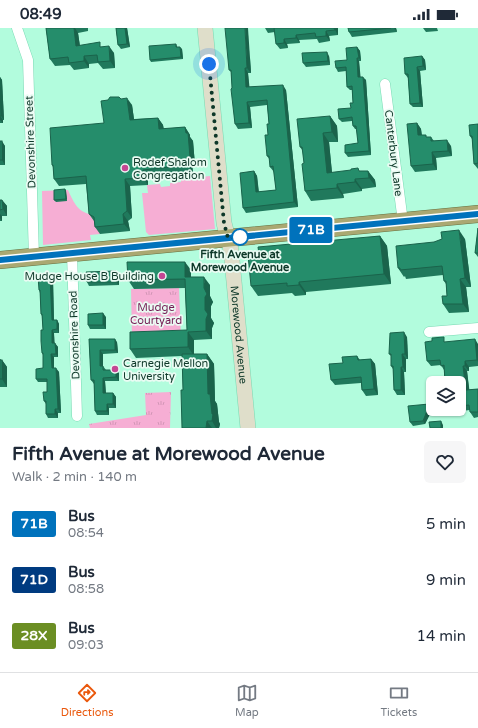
<!DOCTYPE html>
<html lang="en">
<head>
<meta charset="utf-8">
<style>
	:root { --surface:#fff; --page:#f6f6f7; --text:#1f2937; --muted:#747a83; --line:#e0e1e3; --accent:#ea580c }
	body { margin:0; font-family:"Varela Round",sans-serif; background:var(--page); color:var(--text); height:100vh; display:flex; flex-direction:column; font-size:15px; white-space:nowrap }
	* { box-sizing:border-box; margin:0 }
	p { font-size:13px; color:var(--muted) }
	.icon { flex:none; width:22px; height:22px; fill:none; stroke:currentColor; stroke-width:2; stroke-linecap:round; stroke-linejoin:round }
	.map { position:relative; height:400px; overflow:hidden }
	.sheet { display:flex; flex-direction:column; background:var(--surface); flex:1 }
	.sheet>* { flex:none }
	.badge { padding:0 8px; border-radius:3px; font-size:14px; line-height:26px }
	.controls { position:absolute; left:426px; top:348px; display:grid; gap:8px }
	.controls a { display:grid; place-items:center; width:40px; height:40px; border-radius:6px; background:var(--surface); box-shadow:0 1px 3px #0004; font-size:20px }
	.you { position:absolute; width:20px; height:20px; margin:-10px; border:3px solid #fff; border-radius:50%; background:#1a73e8; box-shadow:0 0 0 6px #1a73e833 }
	.map>.badge { position:absolute; translate:-50% -50%; box-shadow:0 0 0 2px #fff }
	.round { display:grid; place-items:center; flex:none; width:42px; height:42px; border-radius:6px; background:var(--page) }
	.headline { display:flex; align-items:center; justify-content:space-between; height:68px; padding:0 12px }
	h1 { font-size:19px; font-weight:700; line-height:30px }
	ul { padding:0; list-style:none }
	li { display:flex; align-items:center; gap:12px; height:56px; padding:0 12px }
	li div { flex:1 }
	li b { display:block; font-size:15px }
	li em { font-style:normal }
	li .badge { min-width:44px; font-weight:700; text-align:center }
	.status { display:flex; justify-content:space-between; align-items:center; height:28px; padding:0 20px; background:var(--surface); direction:ltr }
	.status svg { height:11px; fill:currentColor }
	.dock { display:flex; justify-content:space-around; align-items:center; height:56px; border-top:1px solid var(--line); background:var(--surface); font-size:11px; color:var(--muted) }
	.dock a { display:grid; justify-items:center; gap:2px }
	.dock .current { color:var(--accent) }
	.map>svg:first-child { display:block }
</style>
</head>
<body>
<div class="status"><b>08:49</b><svg viewBox="0 0 49 12"><path d="M0 12V9h3v3zM5 12V6h3v6zM10 12V3h3v9zM15 12V0h3v12zM26 1h20v11H26zM47 4h2v5h-2z"/></svg></div>
<div class="map">
<svg width="478" height="400" viewBox="0 0 478 400">
	<defs>
		<pattern id="park-tufts" width="24" height="20" patternUnits="userSpaceOnUse"><rect width="24" height="20" fill="#f6aed4"/><path d="M3 7l-1-3M5 7V3M7 7l1-3M15 17l-1-3M17 17v-4M19 17l1-3" fill="none" stroke="#d296b6"/></pattern>
	</defs>
	<rect width="100%" height="100%" fill="#b2fcdd"/>
	<g fill="#f6aed4">
		<path d="M210,148L215,201L149,207L146,204L142,165H148L147,157L160,156L161,159L170,158V155L181,154V151Z"/>
		<path d="M68,162C74,175 78,185 94,187L99,196L100,206L90,207L91,212L43,217L42,163Z"/>
	</g>
	<g fill="url(#park-tufts)">
		<path d="M179,260L181,311L132,312L131,261Z"/>
		<path d="M171,364L170,400H90L89,396L146,387L145,365Z"/>
	</g>
	<g fill="none" stroke-linecap="round" stroke-linejoin="round">
		<defs>
			<g id="minor">
				<path d="M17,0L28,32L34,229"/>
				<path d="M385,56L403,194"/>
				<path d="M72,225L77,388"/>
				<path d="M429,304L478,300"/>
			</g>
			<g id="secondary">
				<path id="s1" d="M205,0L224,195L231,222L248,400"/>
			</g>
			<path id="trunk" d="M0,232L478,186"/>
		</defs>
		<use href="#minor" stroke="#78d9b3" stroke-width="11"/>
		<use href="#secondary" stroke="#78d9b3" stroke-width="16"/>
		<use href="#trunk" stroke="#667241" stroke-width="18"/>
		<use href="#minor" stroke="#fff" stroke-width="10"/>
		<use href="#secondary" stroke="#dfdeca" stroke-width="15"/>
		<use href="#trunk" stroke="#aaa872" stroke-width="17"/>
	</g>
	<g fill="#20795c">
		<path d="M46,0H88V3L78,5L80,18L103,19L114,25L115,40L103,41L98,35L89,36V40L74,42L70,37L55,38L50,31Z"/>
		<path d="M116,0H127L130,19L121,21L118,17Z"/>
		<path d="M265,0H338V7L329,8L330,13L319,15L317,11L299,12L300,15L287,16L288,20L280,21L276,16L275,4L268,5Z"/>
		<path d="M348,0H396L397,4L352,9L349,4Z"/>
		<path d="M423,0H437L438,3L426,4Z"/>
		<path d="M176,16L177,18V19L182,21L183,31L151,34L150,32Z"/>
		<path d="M357,19L360,23L361,33H359L360,49L366,52L371,127L348,129L345,125L358,115L357,101H355L353,98L352,93L342,94L339,91L351,80L353,75L352,62H350L347,59L346,43L338,44L336,40L347,32Z"/>
		<path d="M329,28L330,37L306,39L303,35Z"/>
		<path d="M422,28L425,32L426,42L420,43L423,79H413L410,76L408,50L405,46Z"/>
		<path d="M250,30L251,45H248L249,59L286,62L298,179L246,185L243,180L254,143L257,148L259,164L276,162L274,144L270,139V132L267,128L268,107L269,96L267,77L250,79L252,100L238,101L235,96L231,44L229,42Z"/>
		<path d="M0,49L2,52L4,92H3V95H0Z"/>
		<path d="M121,71L132,77L134,91L158,90L163,97L164,101L185,99L190,107V109L193,113L195,137H192L193,144L148,149V157L130,158L132,190L128,193L130,203L100,206L95,199L94,193L89,186L86,156L59,158L54,151L53,139L52,137L104,95Z"/>
		<path d="M330,88L337,98L338,114H329L332,145L368,143L375,152L376,159L362,161V163L343,166L344,170L311,173L305,163L304,135L303,123L300,119Z"/>
		<path d="M417,95L421,101L422,107L427,109H431L434,113L451,118L452,128L436,130L437,142L415,144L411,138Z"/>
		<path d="M478,96V141L474,136L472,111L470,108Z"/>
		<path d="M0,113L5,118V137H0Z"/>
		<path d="M65,161L66,163L67,173L56,174L54,172Z"/>
		<path d="M0,172H2L7,178V188H2V193H0Z"/>
		<path d="M478,200V229L475,225Z"/>
		<path d="M380,208L387,218L391,256L306,264V267L295,268L292,265L258,268L251,258L259,226Z"/>
		<path d="M465,211L471,259H466L469,284L449,285L443,276L447,268L446,256L444,253L443,247L406,251L405,248L404,249L398,240Z"/>
		<path d="M191,242V249L210,257V268L213,274L211,278V290L214,295L212,300V311L194,312V326H207L214,336L215,373L217,376L219,394L220,396L219,400H182L183,362L182,328L136,330L130,321L187,302L185,260L134,261L128,252Z"/>
		<path d="M116,243L119,247V257L89,258L87,254Z"/>
		<path d="M50,248L53,252L54,292H57L59,296V305H54V315L58,319V329H54V340L59,344L61,385H58V390H48L46,386V376L44,373L47,364V354H38L36,351L43,340V327L42,325L43,302L42,288L41,286L40,265L39,262Z"/>
		<path d="M106,289V301H90L88,297Z"/>
		<path d="M407,309L408,331H406V344H404L405,367H397L394,362L393,341L391,338V328L389,326Z"/>
		<path d="M89,311L117,314L118,325L103,326V338L106,342L119,345V353H105L106,365H113L116,369V380H109V387H97L95,383L94,356L91,352Z"/>
		<path d="M447,314L478,316V338L469,339V343H467L469,362L478,361V389L474,390L470,384V382L461,383L459,380V355H446L445,354L444,342L441,337L431,338L427,333Z"/>
		<path d="M357,328L360,332L371,331L375,336L378,367L366,368L362,362L361,355L335,357L331,352L343,335Z"/>
		<path d="M0,331L1,332H2L7,339V359H0Z"/>
		<path d="M433,368V381H441V382H432L425,396L413,398L410,394L429,376Z"/>
	</g>
	<g fill="#1a634b">
		<path d="M74,0H75L78,5L81,26L76,18Z"/>
		<path d="M125,0H127L130,19L127,16Z"/>
		<path d="M245,0H248L251,45L247,40Z"/>
		<path d="M334,0H338V7L335,2Z"/>
		<path d="M394,0H396L397,4Z"/>
		<path d="M326,3L329,8L330,13L326,8Z"/>
		<path d="M296,7L299,12L300,15L296,10Z"/>
		<path d="M284,11L287,16L288,20L284,15Z"/>
		<path d="M109,18L114,25L115,40L110,33Z"/>
		<path d="M180,19L182,21L183,31L181,29Z"/>
		<path d="M357,19L360,23L361,33L359,30Z"/>
		<path d="M327,24L329,28L330,37L328,33Z"/>
		<path d="M84,28L89,36V40L84,33Z"/>
		<path d="M422,28L425,32L426,42L423,38Z"/>
		<path d="M357,30L359,33L361,53L358,49Z"/>
		<path d="M417,39L420,43L423,79L420,75Z"/>
		<path d="M245,40L248,45L250,64L246,59Z"/>
		<path d="M0,49L2,52L4,92L1,88Z"/>
		<path d="M363,49L366,52L371,127L369,123Z"/>
		<path d="M283,57L286,62L298,179L294,174Z"/>
		<path d="M127,70L132,77L135,99L130,92Z"/>
		<path d="M247,74L250,79L252,100L249,95Z"/>
		<path d="M0,88L3,92V95L0,92Z"/>
		<path d="M330,88L337,98L338,114L332,104Z"/>
		<path d="M158,90L163,97L164,108L159,101Z"/>
		<path d="M417,95L421,101L422,113L418,107Z"/>
		<path d="M185,99L190,107V109L193,113L195,137L190,129Z"/>
		<path d="M323,105L329,114L333,155L327,145Z"/>
		<path d="M447,112L451,118L452,128L448,123Z"/>
		<path d="M2,113L5,118V137L2,132Z"/>
		<path d="M432,124L436,130L437,142L433,136Z"/>
		<path d="M187,130L192,137L193,144L188,137Z"/>
		<path d="M143,142L148,149V157L143,150Z"/>
		<path d="M254,143L257,148L259,169L256,164Z"/>
		<path d="M368,143L375,152L376,159L369,150Z"/>
		<path d="M125,151L130,158L132,190L127,183Z"/>
		<path d="M355,151L362,161V163L355,154Z"/>
		<path d="M337,156L343,166L344,170L337,160Z"/>
		<path d="M65,161L66,163L67,173L66,171Z"/>
		<path d="M2,172L7,178V188L3,181Z"/>
		<path d="M0,186L2,188V193L0,190Z"/>
		<path d="M123,186L128,193L130,203L124,196Z"/>
		<path d="M459,202L465,211L471,259L465,250Z"/>
		<path d="M380,208L387,218L391,256L384,246Z"/>
		<path d="M185,234L191,242V258L185,249Z"/>
		<path d="M116,243L119,247V257L116,254Z"/>
		<path d="M50,248L53,252L54,296L52,292Z"/>
		<path d="M204,249L210,257V268L213,274L211,278V290L214,295L212,300V311L206,303Z"/>
		<path d="M460,251L466,259L469,284L463,276Z"/>
		<path d="M299,254L306,264V267L299,257Z"/>
		<path d="M103,285L106,289V301L103,297Z"/>
		<path d="M57,292L59,296V305L57,301Z"/>
		<path d="M52,302L54,305L55,319L52,315Z"/>
		<path d="M188,304L194,312V328L188,319Z"/>
		<path d="M404,304L407,309L408,331L405,326Z"/>
		<path d="M115,311L117,314L118,325L115,322Z"/>
		<path d="M475,311L478,316V334L477,332Z"/>
		<path d="M55,315L58,319V329L56,326Z"/>
		<path d="M100,322L103,326V342L100,338Z"/>
		<path d="M51,326L54,329V344L52,340Z"/>
		<path d="M207,326L214,336L215,373L217,376L219,394L220,396L219,400H216L212,393V386L208,366Z"/>
		<path d="M402,326L406,331V344L403,339Z"/>
		<path d="M0,331L2,333V332L7,339V359L2,351L0,336Z"/>
		<path d="M371,331L375,336L378,367L374,361Z"/>
		<path d="M465,333L469,339V343L465,338Z"/>
		<path d="M463,338L467,343L470,367L466,362Z"/>
		<path d="M401,339L404,344L405,367L401,362Z"/>
		<path d="M56,340L59,344L61,385L58,381Z"/>
		<path d="M116,342L119,345V353L116,349Z"/>
		<path d="M103,350L105,353L106,369L103,365Z"/>
		<path d="M113,365L116,369V380L113,376Z"/>
		<path d="M107,376L109,380V387L107,383Z"/>
		<path d="M429,378L432,382L425,396L423,393Z"/>
		<path d="M55,381L58,385V390L55,386Z"/>
		<path d="M207,393L212,400H206Z"/>
		<path d="M441,393L443,397V400H441Z"/>
	</g>
	<g fill="#258d6b" stroke="#1a634b">
		<path d="M46,0H74L76,18L100,14V19L109,18L110,33L98,34L97,27L84,28V33L69,35L68,29L50,31Z"/>
		<path d="M116,0H125L127,16L118,17Z"/>
		<path d="M225,0H245L247,40H245L246,59L283,57L294,174L243,180L240,145L254,143L256,164L276,162L273,138L270,139L269,128H267L265,107H268L267,96H269L267,72L247,74L249,95L235,96L231,61L232,60L231,42H229Z"/>
		<path d="M274,0H334L335,2L326,3V8L316,9L315,5L296,7V10L284,11V15L276,16Z"/>
		<path d="M348,0H391L349,4Z"/>
		<path d="M176,16V19H180L181,29L150,32L149,18Z"/>
		<path d="M357,19L359,30H357L358,49H363L369,123L345,125V117L358,115L356,98H353L352,89L339,91L338,81L351,80L350,75H353L352,58L347,59L346,39L336,40L335,33L347,32L346,20Z"/>
		<path d="M327,24L328,33L303,35L302,25Z"/>
		<path d="M422,28L423,38L417,39L420,75L410,76L408,46H405L404,30Z"/>
		<path d="M0,59L1,88H0Z"/>
		<path d="M110,69H119L121,71L127,70L130,92L158,90L159,101L185,99L186,105H188L190,129L187,130L188,137L143,142V150L125,151L127,183L123,186L124,196L95,199L94,189L89,186L86,148L54,151L53,137H52L50,100L104,95L101,73L108,72Z"/>
		<path d="M330,88L332,104L323,105L327,145L351,142V141L358,140L359,143H368L369,150L355,151V154L337,156V160L305,163L302,136L304,135L302,119H300L297,91Z"/>
		<path d="M417,95L418,107H426V109H431V113L447,112L448,123L432,124L433,136L411,138L407,96Z"/>
		<path d="M478,96V135L474,136L472,108H470L469,97Z"/>
		<rect x="0" y="113" width="2" height="19"/>
		<path d="M65,161L66,171L54,172V162Z"/>
		<path d="M0,172H2L3,181L0,182Z"/>
		<path d="M478,200V225H475Z"/>
		<path d="M459,202L465,250L460,251L463,276H443L442,268H447L446,253H444L442,238L400,242V240H398L396,218L434,214L442,211L441,204Z"/>
		<path d="M380,208L384,246L299,254V257L287,258V255L251,258L248,227L259,226L258,219Z"/>
		<path d="M127,234H185V249H204V260L207,266L205,269V282L208,286L206,291V303L188,304V319L130,321V304L187,302L185,251L128,252Z"/>
		<path d="M116,243V254H87L86,244Z"/>
		<path d="M38,248H50L52,292H57V301L52,302V315H55L56,326H51L52,340H56L58,381H55V386H46V373H44L43,364H47V351H36V341L43,340V325H42L41,313V302H43L42,286H41L40,262H39Z"/>
		<path d="M103,285V297H88V286Z"/>
		<path d="M404,304L405,326H402L403,339H401V362H394L393,338H391V326H389L390,305Z"/>
		<path d="M444,309V314L475,311L477,332L465,333V338H463L466,362L478,361V384H470L469,377L459,378V355H455V353L445,354L444,337L441,338L440,332L427,333L425,314L432,313V310Z"/>
		<path d="M89,311H115V322H100V338H103V342H116V349L103,350V365H113V376H107V383H95L94,352H91Z"/>
		<path d="M182,326H207L208,366H210L212,386H213L212,393H207L206,400H182L181,362H183Z"/>
		<path d="M357,328L358,332L371,331L374,361L362,362L361,349L331,352L329,336L343,335L342,329Z"/>
		<rect x="0" y="332" width="2" height="19"/>
		<path d="M428,368H433V378H429L423,393L410,394L408,378L429,376Z"/>
		<path d="M441,393V400H430L429,394Z"/>
	</g>
	<g fill="none" stroke-linecap="round" stroke-linejoin="round">
		<defs>
			<path id="line" d="M0,232L478,186"/>
		</defs>
		<use href="#line" stroke="#fff" stroke-width="9"/>
		<use href="#line" stroke="#0072bc" stroke-width="6"/>
		<path stroke="#0e3829" stroke-width="4" stroke-dasharray="0 7.2" d="M209,36L224,195L228,210L240,209"/>
	</g>
	<g fill="#c44693" stroke="#eafbf3" stroke-width="1.5">
		<circle cx="125" cy="140" r="4"/>
		<circle cx="162" cy="248" r="4"/>
		<circle cx="115" cy="341" r="4"/>
	</g>
	<circle fill="#fff" stroke="#0072bc" stroke-width="2" cx="240" cy="209" r="8"/>
	<g text-anchor="middle" stroke-width="3.5" stroke-linejoin="round" paint-order="stroke">
		<g font-size="11" fill="#0e3829" stroke="#eafbf3">
			<text transform="translate(30 114) rotate(-92)" y="4">Devonshire Street</text>
			<text transform="translate(394 125) rotate(83)" y="4">Canterbury Lane</text>
			<text transform="translate(74 307) rotate(-92)" y="4">Devonshire Road</text>
			<text dy="4" stroke="none"><textPath href="#s1" startOffset="309">Morewood Avenue</textPath></text>
		</g>
		<g font-size="11" fill="#0e3829" stroke="#eafbf3" text-anchor="start">
			<text x="133" y="138">Rodef Shalom<tspan x="133" dy="13">Congregation</tspan></text>
			<text x="154" y="252" text-anchor="end">Mudge House B Building</text>
			<text x="123" y="339">Carnegie Mellon<tspan x="123" dy="13">University</tspan></text>
		</g>
		<g font-size="11" font-weight="bold" fill="#0e3829" stroke="#eafbf3">
			<text x="240" y="230">Fifth Avenue at<tspan x="240" dy="13">Morewood Avenue</tspan></text>
		</g>
		<g font-size="11" fill="#741c54" stroke="#eafbf3">
			<text x="156" y="283">Mudge<tspan x="156" dy="13">Courtyard</tspan></text>
		</g>
	</g>
</svg>
<div class="controls">
<a><svg class="icon" aria-label="layers" viewBox="0 0 24 24"><path d="M12 4l9 5-9 5-9-5zM3 14l9 5 9-5"/></svg></a>
</div>
<div class="you" style="left:209px;top:36px"></div>
<b class="badge" style="left:311px;top:202px;background:#0072bc;color:#fff">71B</b>
</div>
<section class="sheet">
<div class="headline"><div><h1>Fifth Avenue at Morewood Avenue</h1><p>Walk · 2 min · 140 m</p></div><a class="round"><svg class="icon" aria-label="heart" viewBox="0 0 24 24"><path d="M12 20l-8-8c-3-5 5-10 8-4 3-6 11-1 8 4z"/></svg></a></div>
<ul>
<li><span class="badge" style="background:#0072bc;color:#fff">71B</span><div><b>Bus</b><p>08:54</p></div><em>5 min</em></li>
<li><span class="badge" style="background:#003b80;color:#fff">71D</span><div><b>Bus</b><p>08:58</p></div><em>9 min</em></li>
<li><span class="badge" style="background:#6b8e23;color:#fff">28X</span><div><b>Bus</b><p>09:03</p></div><em>14 min</em></li>
</ul>
</section>
<nav class="dock">
<a class="current"><svg class="icon" aria-label="directions" viewBox="0 0 24 24"><path d="M12 3l9 9-9 9-9-9zM9 14v-3h6M13 9l2 2-2 2"/></svg>Directions</a>
<a><svg class="icon" aria-label="map" viewBox="0 0 24 24"><path d="M3 6l6-2 6 2 6-2v14l-6 2-6-2-6 2zM9 4v14M15 6v14"/></svg>Map</a>
<a><svg class="icon" aria-label="tickets" viewBox="0 0 24 24"><path d="M3 7h18v10H3zM15 7v10"/></svg>Tickets</a>
</nav>
</body>
</html>
